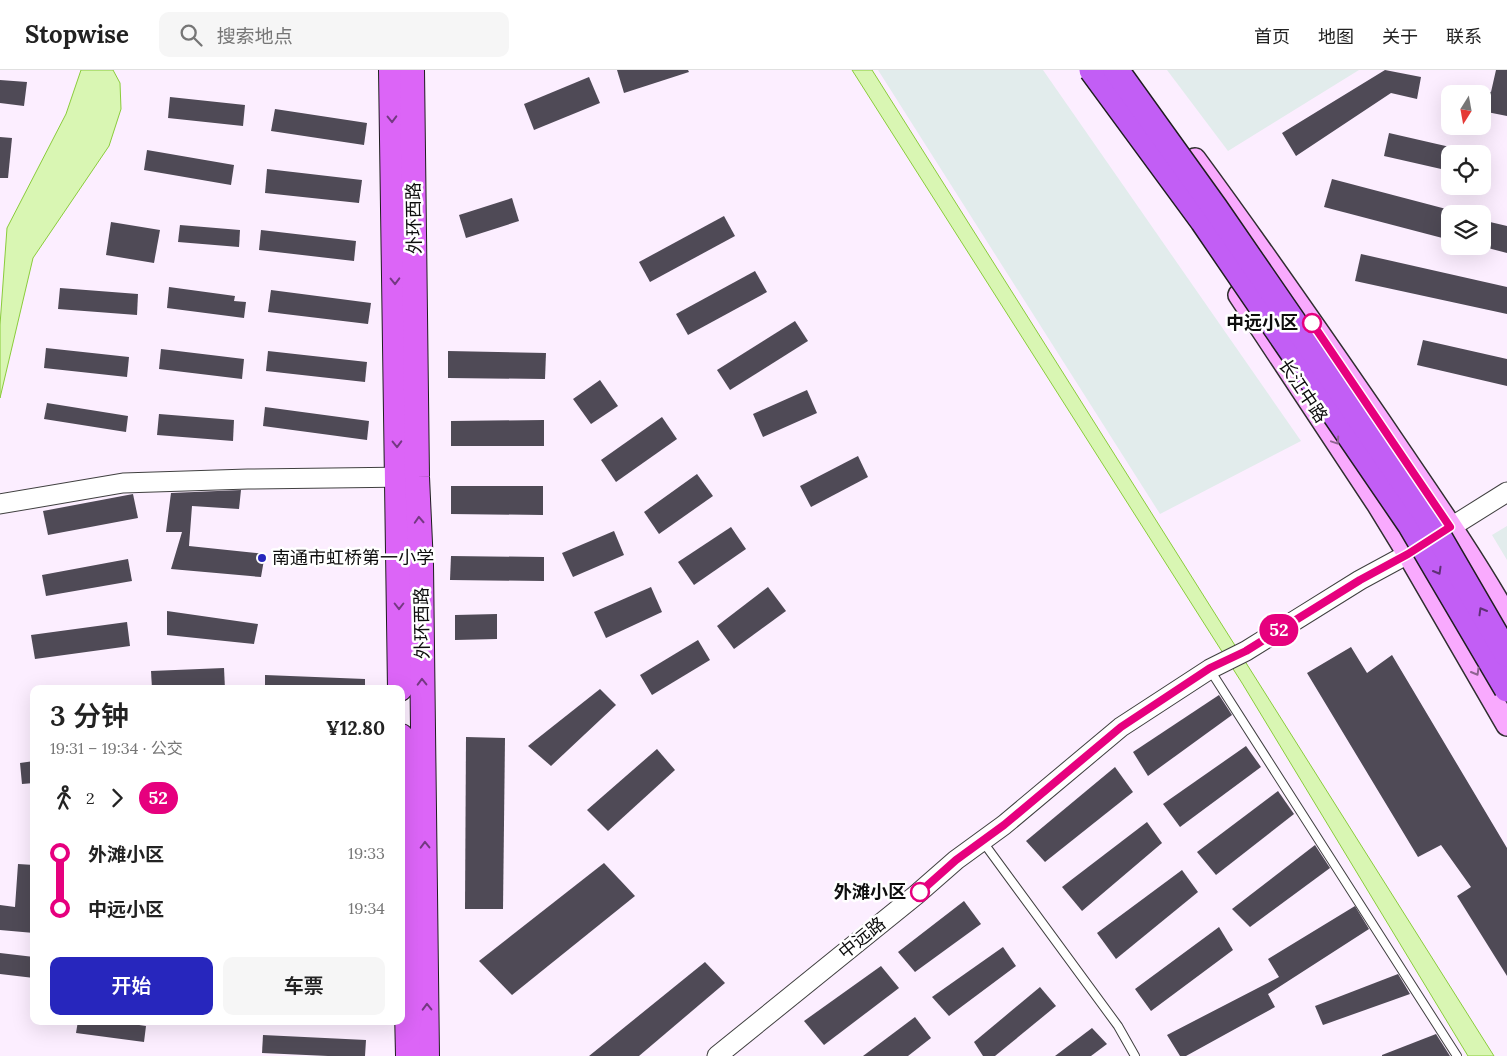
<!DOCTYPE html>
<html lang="zh">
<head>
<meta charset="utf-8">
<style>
	:root { --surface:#fff; --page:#f6f6f6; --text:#222; --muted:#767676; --line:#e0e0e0; --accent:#2726bd }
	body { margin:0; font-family:Lora,"Noto Sans SC",serif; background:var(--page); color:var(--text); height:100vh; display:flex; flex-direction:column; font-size:19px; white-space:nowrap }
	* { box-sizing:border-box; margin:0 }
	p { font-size:16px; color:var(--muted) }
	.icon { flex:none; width:28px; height:28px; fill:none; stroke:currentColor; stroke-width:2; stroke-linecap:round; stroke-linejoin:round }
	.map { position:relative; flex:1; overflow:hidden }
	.panel { position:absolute; left:30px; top:615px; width:375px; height:340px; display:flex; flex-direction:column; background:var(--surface); border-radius:10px; box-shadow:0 5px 20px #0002 }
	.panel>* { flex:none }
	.badge { padding:0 10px; border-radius:16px; font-size:18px; line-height:32px }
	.needle { width:32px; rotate:191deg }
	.fabs { position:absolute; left:1441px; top:15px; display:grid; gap:10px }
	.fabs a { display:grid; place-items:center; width:50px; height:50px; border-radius:10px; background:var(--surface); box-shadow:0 5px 20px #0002; font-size:25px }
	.map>.badge { position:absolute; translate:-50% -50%; box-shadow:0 0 0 2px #fff }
	.legs { display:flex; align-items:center; gap:8px; height:55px; padding:0 20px; font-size:16px }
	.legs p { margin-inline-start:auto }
	.summary { display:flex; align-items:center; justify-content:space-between; height:85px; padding:0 20px }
	h1 { font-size:28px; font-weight:600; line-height:38px }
	.button { display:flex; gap:10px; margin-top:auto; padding:10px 20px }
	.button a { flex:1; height:58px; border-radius:10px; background:var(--accent); color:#fff; font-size:20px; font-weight:600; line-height:58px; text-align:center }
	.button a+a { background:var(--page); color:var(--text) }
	ul { padding:0 20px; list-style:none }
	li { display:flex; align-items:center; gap:18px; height:55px; font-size:19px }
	li i { display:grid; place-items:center; width:8px; height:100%; margin:0 6px; background:currentColor }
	li i::after { content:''; width:12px; height:12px; margin:-6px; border:4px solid; border-radius:50%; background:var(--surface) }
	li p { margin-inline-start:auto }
	li:first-child i { background:linear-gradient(#0000 50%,currentColor 0) }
	li:last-child i { background:linear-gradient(currentColor 50%,#0000 0) }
	header { display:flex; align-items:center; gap:30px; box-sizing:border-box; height:70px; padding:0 25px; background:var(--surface); border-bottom:1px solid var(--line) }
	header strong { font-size:24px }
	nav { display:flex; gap:28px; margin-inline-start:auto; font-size:18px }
	.search { width:350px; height:45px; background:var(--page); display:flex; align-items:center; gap:12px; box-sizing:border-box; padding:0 18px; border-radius:10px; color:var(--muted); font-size:19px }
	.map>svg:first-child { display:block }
</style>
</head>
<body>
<header>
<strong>Stopwise</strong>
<div class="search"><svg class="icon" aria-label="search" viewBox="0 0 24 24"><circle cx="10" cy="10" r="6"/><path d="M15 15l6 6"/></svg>搜索地点</div>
<nav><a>首页</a><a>地图</a><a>关于</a><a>联系</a></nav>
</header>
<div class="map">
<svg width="1507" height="986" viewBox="0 0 1507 986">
	<rect width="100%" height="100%" fill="#fceeff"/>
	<g fill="#e2ecec">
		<path d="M878,0H1043L1301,371L1160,444Z"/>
		<path d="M1167,0H1359L1228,81Z"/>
		<path d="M1507,456V490L1492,465Z"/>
	</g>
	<g fill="#d9f6b3" stroke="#8acc3b">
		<path d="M81,0H113L120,13L121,39L109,76L33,188L0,328V255L7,158L66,44Z"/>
		<path d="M852,0H872L1494,986H1468L1242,613Z"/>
	</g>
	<g fill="#4f4a56">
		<path d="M617,0H688L689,2L624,23Z"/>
		<path d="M1385,0L1421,7L1417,29L1391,23L1296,86L1282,63Z"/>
		<path d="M1496,0H1507V46L1482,41V20L1491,22Z"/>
		<path d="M589,7L600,33L534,60L524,34Z"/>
		<path d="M0,10L27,12L24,36L0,33Z"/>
		<path d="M170,27L245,35L243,56L168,48Z"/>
		<path d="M275,39L367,53L364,75L271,61Z"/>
		<path d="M1389,63L1450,77V101L1384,86Z"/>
		<path d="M0,67L12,68L8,108H0Z"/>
		<path d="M147,80L234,95L231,115L144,100Z"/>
		<path d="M267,99L362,110L359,133L265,123Z"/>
		<path d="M1332,109L1450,140V170L1324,137Z"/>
		<path d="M512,128L519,151L466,168L459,145Z"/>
		<path d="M724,146L735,166L650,212L639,192Z"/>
		<path d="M111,152L160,160L154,193L106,185Z"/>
		<path d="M1490,152L1507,156V183L1484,177Z"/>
		<path d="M180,155L240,160L239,177L178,172Z"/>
		<path d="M261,160L356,171L354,191L259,180Z"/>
		<path d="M1361,184L1507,217V244L1355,211Z"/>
		<path d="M755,201L767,222L688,265L676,244Z"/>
		<path d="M169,217L235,226L234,231L246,232L244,248L167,238Z"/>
		<path d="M60,218L138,224L137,245L58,239Z"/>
		<path d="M271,220L371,233L368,254L268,242Z"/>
		<path d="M795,251L808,271L730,320L717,300Z"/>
		<path d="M1423,270L1507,289V316L1417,295Z"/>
		<path d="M46,278L129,287L127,307L44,298Z"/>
		<path d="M161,279L244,289L242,309L159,299Z"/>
		<path d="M268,281L367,292L365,312L266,301Z"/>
		<path d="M448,281L546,283L545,309L448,308Z"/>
		<path d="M600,310L618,336L591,354L573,329Z"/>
		<path d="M807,320L817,343L763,367L753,344Z"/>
		<path d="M47,333L128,346L126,362L44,349Z"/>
		<path d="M265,337L369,351L367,370L263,356Z"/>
		<path d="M159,344L234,350L233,371L157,365Z"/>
		<path d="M662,347L677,369L616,412L601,390Z"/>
		<path d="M544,350V376H451V351Z"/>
		<path d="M858,386L868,407L811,437L800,416Z"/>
		<path d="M697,404L713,426L659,464L644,442Z"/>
		<path d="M451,416H543V445L451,444Z"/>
		<path d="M241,420L239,439L192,436L189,476L265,484L261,507L171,499L182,462H166L171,423Z"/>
		<path d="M133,424L138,448L48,465L43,441Z"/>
		<path d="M731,457L746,479L694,515L678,492Z"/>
		<path d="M614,461L624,485L573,507L562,483Z"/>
		<path d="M451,486L544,487V511L450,510Z"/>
		<path d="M128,489L132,511L46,526L42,505Z"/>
		<path d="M651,517L662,542L606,568L594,542Z"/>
		<path d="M768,517L786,541L734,579L717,556Z"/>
		<path d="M167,541L258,554L254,574L167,565Z"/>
		<path d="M497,544V569L455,570V545Z"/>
		<path d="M127,552L130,576L35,589L31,565Z"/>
		<path d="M698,570L710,590L652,625L640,605Z"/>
		<path d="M1351,577L1367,603L1392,585L1507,778V906L1457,826L1471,817L1441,775L1418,787L1307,603Z"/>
		<path d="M224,598L225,619H152L151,601Z"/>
		<path d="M265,605L365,609V619H265Z"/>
		<path d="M600,619L616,635L551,696L528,676Z"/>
		<path d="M1219,625L1232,645L1148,706L1133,682Z"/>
		<path d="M466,667L505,668L503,839H465Z"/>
		<path d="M1246,676L1261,697L1180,757L1163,734Z"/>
		<path d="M657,679L675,700L608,761L587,740Z"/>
		<path d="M34,691V713L22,714L20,693Z"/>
		<path d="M1115,697L1133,722L1045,792L1026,771Z"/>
		<path d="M1278,721L1294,744L1216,805L1197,782Z"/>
		<path d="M1147,752L1162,773L1082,841L1062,817Z"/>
		<path d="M1315,775L1330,798L1250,857L1232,839Z"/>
		<path d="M604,793L635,826L512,925L479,891Z"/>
		<path d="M18,794L34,795V863L0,860V835L15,837Z"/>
		<path d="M1182,800L1198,822L1116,889L1097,863Z"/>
		<path d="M964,831L981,854L915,902L898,882Z"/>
		<path d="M1355,836L1369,859L1268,924L1275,937L1186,986H1180L1167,965L1279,907L1268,889Z"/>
		<path d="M1219,857L1233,880L1151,941L1135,919Z"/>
		<path d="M1003,877L1016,896L949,946L932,927Z"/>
		<path d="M0,883L34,887V908L0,904Z"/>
		<path d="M705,892L725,913L639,986H589Z"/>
		<path d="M881,896L899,918L824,975L804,951Z"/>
		<path d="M1398,904L1410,924L1323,955L1315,936Z"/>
		<path d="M1040,917L1056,936L995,986H983L974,972Z"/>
		<path d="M915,947L931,968L908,986H863Z"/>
		<path d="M78,951H112L146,956L144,972L76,963Z"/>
		<path d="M1092,958L1107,974L1091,986H1055Z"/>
		<path d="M1436,964L1450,986H1382V985Z"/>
		<path d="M263,965L366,970L365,986H328L262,983Z"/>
	</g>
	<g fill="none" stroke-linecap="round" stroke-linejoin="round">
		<defs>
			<g id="service">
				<path d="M1210,600L1457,986"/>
				<path d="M983,772L1118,956L1135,986"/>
			</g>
			<g id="tertiary">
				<path d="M0,434L123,413L248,409L409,407"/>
				<path d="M717,986L916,825L956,790L1004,755L1121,657L1210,599L1246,581L1360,510L1408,484L1507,422"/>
			</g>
			<g id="secondary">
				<path d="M1195,89C1259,176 1320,264 1381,353C1424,417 1469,480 1507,547"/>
				<path d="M1239,225L1378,435L1408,484L1507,655"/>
			</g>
			<g id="primary">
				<path d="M391,0L400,619"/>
				<path d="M412,0L417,407L421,495L427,986"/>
				<path d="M401,666L408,986"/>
			</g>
		</defs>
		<use href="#service" stroke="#404040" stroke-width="10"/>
		<use href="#tertiary" stroke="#404040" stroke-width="21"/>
		<use href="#secondary" stroke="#2f2f2f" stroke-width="24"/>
		<use href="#primary" stroke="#1e1e1e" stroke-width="26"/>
		<use href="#service" stroke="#fff" stroke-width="8"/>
		<use href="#tertiary" stroke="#fff" stroke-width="19"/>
		<use href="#secondary" stroke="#f9aafe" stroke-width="21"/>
		<use href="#primary" stroke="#dc65f7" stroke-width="24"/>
		<defs>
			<g id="trunk-bridge">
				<path d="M1092,0L1203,151L1410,454L1507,619"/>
				<path d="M1116,0L1215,138L1425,443L1507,584"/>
			</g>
		</defs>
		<use href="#trunk-bridge" stroke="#1e1e1e" stroke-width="28" stroke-linecap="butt"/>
		<use href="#trunk-bridge" stroke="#c25ef5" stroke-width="25"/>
	</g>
	<defs><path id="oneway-chevron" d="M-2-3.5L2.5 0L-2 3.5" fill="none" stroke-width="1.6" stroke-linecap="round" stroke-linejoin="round" transform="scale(1.25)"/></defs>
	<g stroke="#743982">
		<use href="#oneway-chevron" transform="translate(392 49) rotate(89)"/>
		<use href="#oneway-chevron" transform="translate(395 211) rotate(89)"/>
		<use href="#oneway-chevron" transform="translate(397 374) rotate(89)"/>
		<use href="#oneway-chevron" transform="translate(419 450) rotate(-93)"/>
		<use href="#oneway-chevron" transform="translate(399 536) rotate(90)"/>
		<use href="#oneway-chevron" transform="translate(422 612) rotate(-91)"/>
		<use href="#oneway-chevron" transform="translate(425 775) rotate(-91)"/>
		<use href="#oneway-chevron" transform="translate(427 937) rotate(-91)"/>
	</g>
	<g stroke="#8f6392">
		<use href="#oneway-chevron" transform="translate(1336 371) rotate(56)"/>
		<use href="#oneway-chevron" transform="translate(1476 602) rotate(60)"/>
	</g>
	<g stroke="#5e3175">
		<use href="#oneway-chevron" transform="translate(1438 501) rotate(60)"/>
		<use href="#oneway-chevron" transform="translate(1482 541) rotate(-120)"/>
	</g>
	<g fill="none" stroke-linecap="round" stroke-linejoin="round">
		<defs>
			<path id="line-1" d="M920,822L956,790L1004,755L1121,657L1210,598L1246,581L1360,510L1408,484L1450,457L1312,253"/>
		</defs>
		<use href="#line-1" stroke="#fff" stroke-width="11"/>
		<use href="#line-1" stroke="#e6007e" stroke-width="8"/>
	</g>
	<g fill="#fff" stroke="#e6007e" stroke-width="2.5">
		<circle cx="1312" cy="253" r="9"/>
		<circle cx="920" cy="822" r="9"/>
	</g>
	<circle fill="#2726bd" stroke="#fff" stroke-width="2" cx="262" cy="488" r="5"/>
	<g text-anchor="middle" stroke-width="5" stroke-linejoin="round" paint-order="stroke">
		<g font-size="18" fill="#0d0d0d" stroke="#fff">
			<text transform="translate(414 148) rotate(-91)" y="6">外环西路</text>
			<text transform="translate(1303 321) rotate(56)" y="6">长江中路</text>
			<text transform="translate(422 553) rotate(-91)" y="6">外环西路</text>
			<text transform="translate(862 868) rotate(-39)" y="6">中远路</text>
		</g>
		<g font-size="18" font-weight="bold" fill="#0d0d0d" stroke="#fff" text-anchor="end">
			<text x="1298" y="259">中远小区</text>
			<text x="906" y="828">外滩小区</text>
		</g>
		<g font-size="18" fill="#0d0d0d" stroke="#fff" text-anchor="start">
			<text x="272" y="494">南通市虹桥第一小学</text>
		</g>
	</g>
</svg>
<div class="fabs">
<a><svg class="needle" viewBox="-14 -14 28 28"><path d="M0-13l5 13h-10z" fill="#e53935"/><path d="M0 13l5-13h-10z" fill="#767676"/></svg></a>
<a><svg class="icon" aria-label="locate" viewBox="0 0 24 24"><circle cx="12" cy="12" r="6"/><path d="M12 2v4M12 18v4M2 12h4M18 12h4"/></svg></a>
<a><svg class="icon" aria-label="layers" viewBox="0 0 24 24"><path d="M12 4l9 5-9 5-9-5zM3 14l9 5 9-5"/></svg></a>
</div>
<b class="badge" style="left:1279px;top:560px;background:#e6007e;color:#fff">52</b>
<section class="panel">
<div class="summary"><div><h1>3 分钟</h1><p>19:31 – 19:34 · 公交</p></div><b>¥12.80</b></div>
<div class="legs"><svg class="icon" aria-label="walk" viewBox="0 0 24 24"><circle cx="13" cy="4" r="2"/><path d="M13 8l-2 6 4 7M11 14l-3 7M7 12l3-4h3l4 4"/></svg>2<svg class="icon" aria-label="forward" viewBox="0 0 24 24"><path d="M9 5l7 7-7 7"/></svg><b class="badge" style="background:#e6007e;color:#fff">52</b></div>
<ul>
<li><i style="color:#e6007e"></i><b>外滩小区</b><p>19:33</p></li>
<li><i style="color:#e6007e"></i><b>中远小区</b><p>19:34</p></li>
</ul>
<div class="button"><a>开始</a><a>车票</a></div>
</section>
</div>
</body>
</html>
